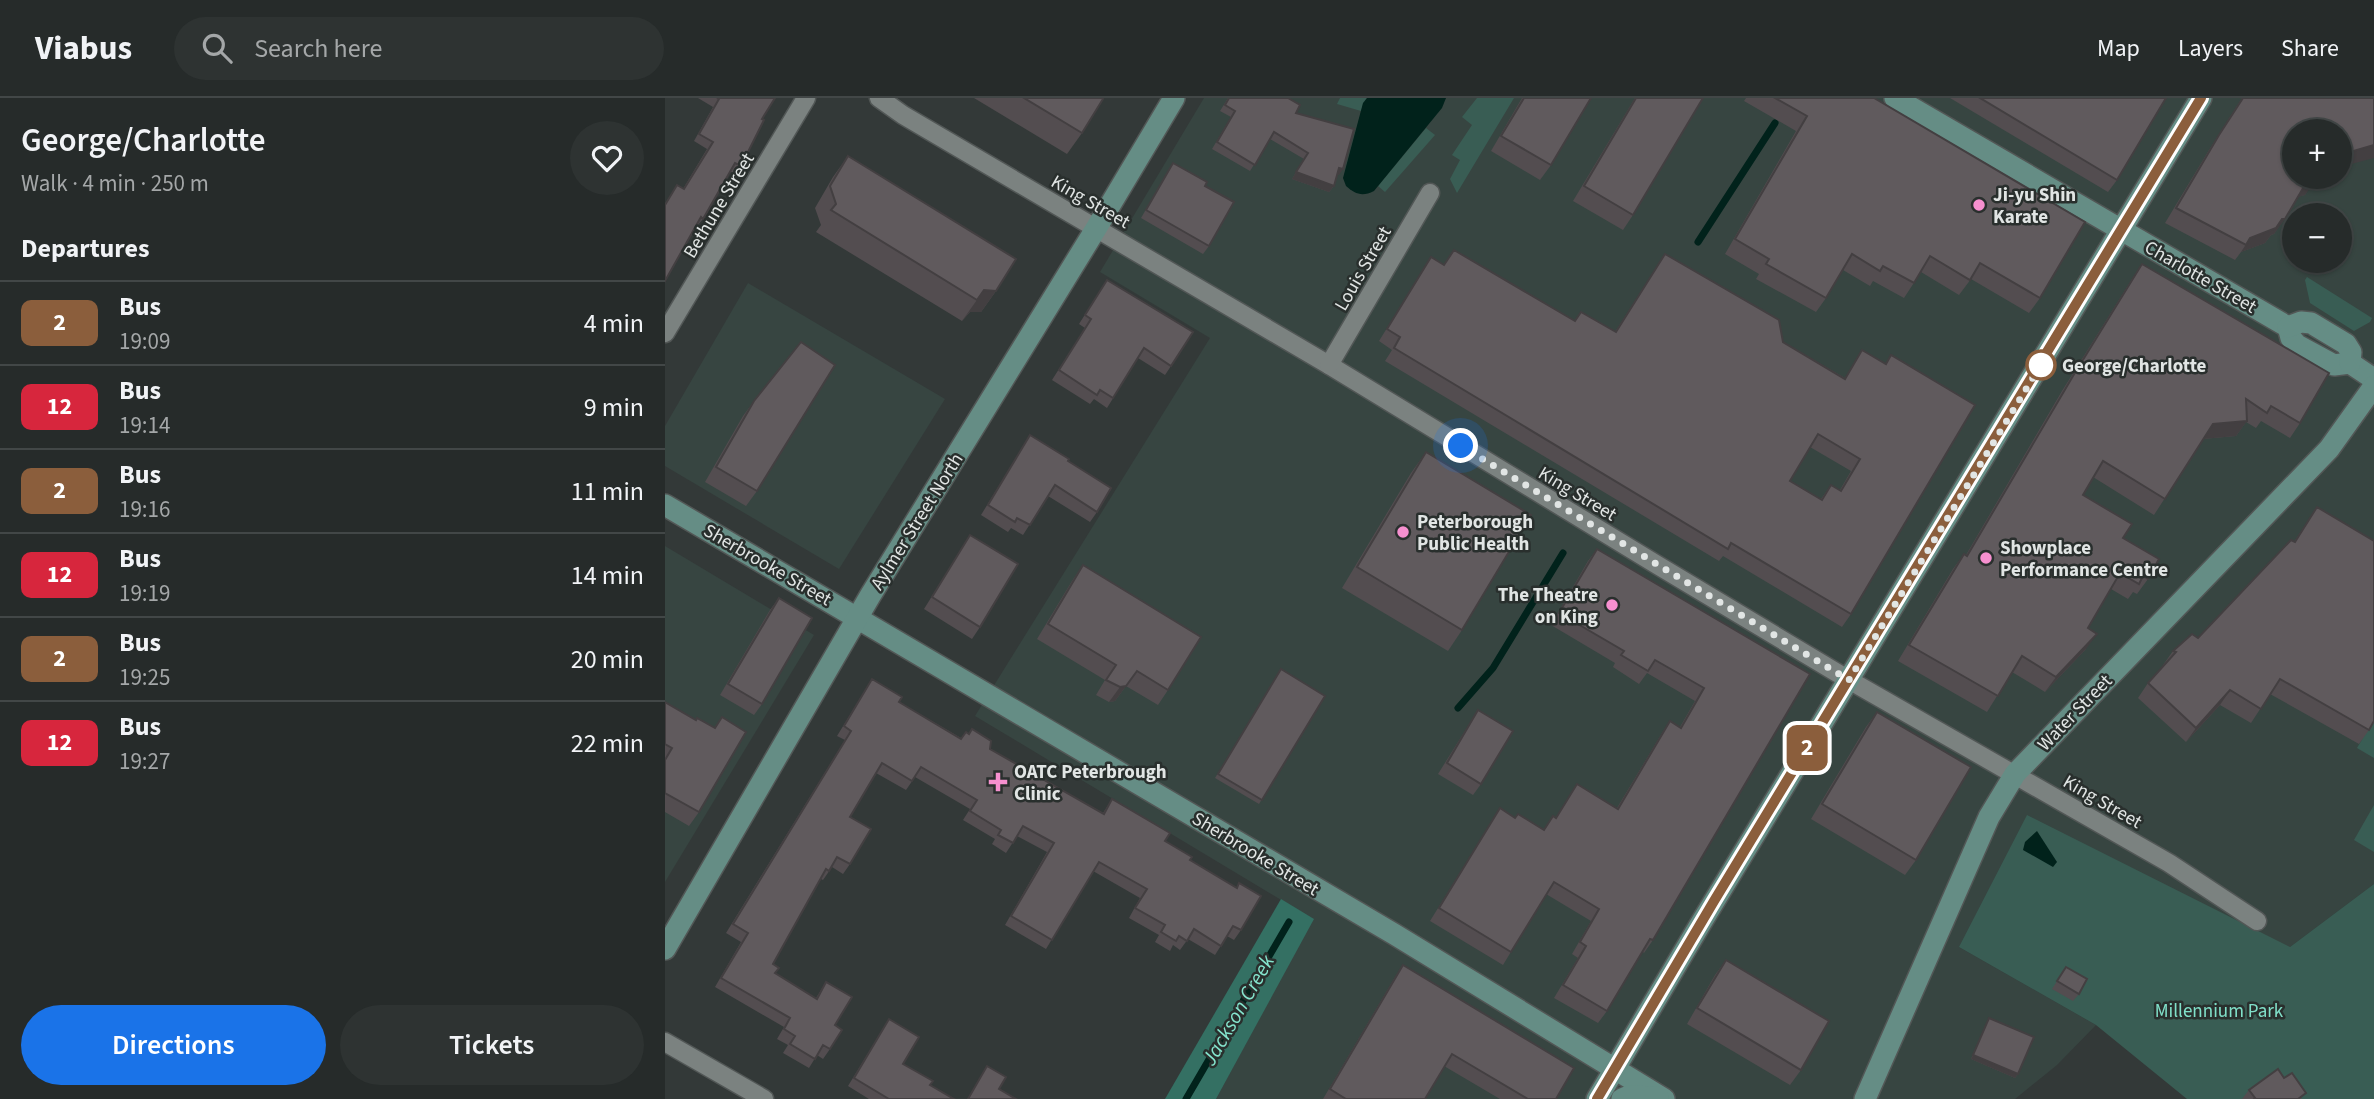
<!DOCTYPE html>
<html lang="en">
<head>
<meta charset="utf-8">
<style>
	:root { --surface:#262b2a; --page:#2e3332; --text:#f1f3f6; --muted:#a4a7a8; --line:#424747; --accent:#1a73e8 }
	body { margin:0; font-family:"Source Sans 3",sans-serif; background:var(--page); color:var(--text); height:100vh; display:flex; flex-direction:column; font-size:26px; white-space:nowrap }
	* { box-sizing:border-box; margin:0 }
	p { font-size:23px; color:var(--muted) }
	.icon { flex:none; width:38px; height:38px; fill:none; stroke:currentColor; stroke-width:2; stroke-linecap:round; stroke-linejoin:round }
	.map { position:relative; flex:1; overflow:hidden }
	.side { display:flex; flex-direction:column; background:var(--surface); width:665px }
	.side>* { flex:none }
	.badge { padding:0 14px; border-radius:10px; font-size:24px; line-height:46px }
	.controls { position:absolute; left:1617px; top:21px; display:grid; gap:14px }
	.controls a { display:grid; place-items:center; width:70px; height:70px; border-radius:50%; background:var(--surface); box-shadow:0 2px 5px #0004,0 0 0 2px var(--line); font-size:35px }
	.you { position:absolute; width:35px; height:35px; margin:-18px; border:5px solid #fff; border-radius:50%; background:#1a73e8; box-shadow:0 0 0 10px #1a73e833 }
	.map>.badge { position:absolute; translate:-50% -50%; box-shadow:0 0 0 4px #fff }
	h2 { padding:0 21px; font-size:26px; line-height:63px }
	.round { display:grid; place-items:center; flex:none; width:74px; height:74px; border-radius:37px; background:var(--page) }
	.head { display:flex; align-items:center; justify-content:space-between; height:119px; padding:0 21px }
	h1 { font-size:33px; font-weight:600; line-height:52px }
	.action { display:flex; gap:14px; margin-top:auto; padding:14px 21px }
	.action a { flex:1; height:80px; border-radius:42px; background:var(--accent); color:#fff; font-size:28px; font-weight:600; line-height:80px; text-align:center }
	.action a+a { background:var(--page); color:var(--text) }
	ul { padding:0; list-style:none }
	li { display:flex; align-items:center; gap:21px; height:84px; padding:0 21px; border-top:2px solid var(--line) }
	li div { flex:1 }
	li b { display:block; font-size:26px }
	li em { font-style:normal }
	li .badge { min-width:77px; font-weight:700; text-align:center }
	header { display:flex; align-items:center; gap:42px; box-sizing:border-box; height:98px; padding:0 35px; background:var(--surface); border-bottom:2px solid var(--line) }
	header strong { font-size:33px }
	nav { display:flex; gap:38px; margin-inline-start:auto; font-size:24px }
	.search { width:490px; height:63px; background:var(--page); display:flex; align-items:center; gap:18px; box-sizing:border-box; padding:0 24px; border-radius:38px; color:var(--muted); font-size:26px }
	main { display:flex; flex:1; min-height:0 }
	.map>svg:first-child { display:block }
</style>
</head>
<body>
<header>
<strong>Viabus</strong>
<div class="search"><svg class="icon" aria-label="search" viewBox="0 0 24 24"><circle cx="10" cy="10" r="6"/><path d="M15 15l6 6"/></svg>Search here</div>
<nav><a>Map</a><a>Layers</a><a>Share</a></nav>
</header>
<main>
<section class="side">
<div class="head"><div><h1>George/Charlotte</h1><p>Walk · 4 min · 250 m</p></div><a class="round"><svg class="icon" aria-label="heart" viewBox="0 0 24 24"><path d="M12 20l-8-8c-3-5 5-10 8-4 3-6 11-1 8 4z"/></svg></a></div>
<h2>Departures</h2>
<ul>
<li><span class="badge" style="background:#8b5e3c;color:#fff">2</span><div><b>Bus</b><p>19:09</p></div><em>4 min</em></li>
<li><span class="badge" style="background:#d7263d;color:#fff">12</span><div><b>Bus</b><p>19:14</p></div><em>9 min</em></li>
<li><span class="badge" style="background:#8b5e3c;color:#fff">2</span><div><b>Bus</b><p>19:16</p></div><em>11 min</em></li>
<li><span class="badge" style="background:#d7263d;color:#fff">12</span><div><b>Bus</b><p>19:19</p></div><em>14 min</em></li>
<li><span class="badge" style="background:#8b5e3c;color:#fff">2</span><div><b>Bus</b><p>19:25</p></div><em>20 min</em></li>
<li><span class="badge" style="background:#d7263d;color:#fff">12</span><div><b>Bus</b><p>19:27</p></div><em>22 min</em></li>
</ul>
<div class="action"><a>Directions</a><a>Tickets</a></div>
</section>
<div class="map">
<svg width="1709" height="1001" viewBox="0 0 1709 1001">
	<rect width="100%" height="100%" fill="#333938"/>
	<g fill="#374541" fill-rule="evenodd">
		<path d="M539,0H1709V786L1625,849H1294L1431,927L1392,967L1350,1001H551L648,821L310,618L545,240L435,174ZM1629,33H1675V79H1629ZM1629,117H1675V163H1629Z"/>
		<path d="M83,185L280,301L174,471L0,368V328Z"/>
		<path d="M0,448L149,537L0,784Z"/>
	</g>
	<g fill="#395d54">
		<path d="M675,0H702L696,13L672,6Z"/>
		<path d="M812,0H849L792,95L785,81L795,62L787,57L807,27L797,19Z"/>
		<path d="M761,30L770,37L720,94L713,88Z"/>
		<path d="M1642,179L1707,220L1705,224L1689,233L1645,205L1640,182Z"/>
		<path d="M1709,621V660L1692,650Z"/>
		<path d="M1709,707V754L1689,742Z"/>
		<path d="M1362,717L1625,849L1709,786V1001H1522L1431,927L1294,849Z"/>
	</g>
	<path fill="#347063" d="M616,801L649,821L551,1001H500Z"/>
	<g fill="#01221b">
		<path d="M702,0H781L777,10L709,93C697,99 690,96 681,88L678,80L698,5Z"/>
		<path d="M1372,733L1392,764L1388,769L1358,752L1360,744Z"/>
	</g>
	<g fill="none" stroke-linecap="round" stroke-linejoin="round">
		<g stroke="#01221b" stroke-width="7">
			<path d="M1033,144L1110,25"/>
			<path d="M793,610L828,570L898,455"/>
			<path d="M521,1001L624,824"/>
		</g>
		<defs>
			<g id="street">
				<path d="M214,0L238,17L664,267L994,468L1184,582L1504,765L1592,823"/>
				<path d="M0,235L141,0"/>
				<path d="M664,267L765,95"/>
				<path d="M0,944L99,1001"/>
			</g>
			<g id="secondary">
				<path d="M1230,0L1623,229L1626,240L1632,247L1669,267L1685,265L1709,281"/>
				<path d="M1623,229L1636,224L1646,225L1681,246L1686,254L1685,265"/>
				<path d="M0,407L729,836L999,1001"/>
				<path d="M0,851L205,498L432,129L509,0"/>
				<path d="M932,1001L1036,825L1536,0"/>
				<path d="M957,1001L964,998L993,999"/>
				<path d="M1200,1001L1324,719L1350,676L1664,351L1709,288"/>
			</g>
		</defs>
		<use href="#street" stroke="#525756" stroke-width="21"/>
		<use href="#secondary" stroke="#525756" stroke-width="24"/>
		<use href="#street" stroke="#7b8280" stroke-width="18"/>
		<use href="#secondary" stroke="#658d85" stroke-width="21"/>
	</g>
	<g fill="#534d50" fill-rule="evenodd">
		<path d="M33,0H110L97,21L76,68L70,76L65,73L38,121L32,128H31L0,183V106L12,87L18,91L42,51L29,43L48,9Z"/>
		<path d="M309,0H437L417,35L402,56Z"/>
		<path d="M563,0H623L631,15L674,77H672L669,88L664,94L627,81L639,61L605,41L585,73L547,51L566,19L555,13Z"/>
		<path d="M857,0H926L886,67L875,82L826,53Z"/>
		<path d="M970,0H1038L968,117L958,132L908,103Z"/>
		<path d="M1081,0H1209L1375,200L1364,215L1306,181L1294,197L1256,174L1239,200L1208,183L1205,188L1178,172L1161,200L1151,214L1091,181L1094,176L1060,156L1131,33L1079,3Z"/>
		<path d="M1285,0H1501L1452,82L1443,94Z"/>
		<path d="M1577,0L1675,33L1640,97L1632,99L1609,136L1606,137L1600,145L1576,154L1570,162L1500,125L1544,52Z"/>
		<path d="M183,58L331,193L316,214H305L297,223L151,134L156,127L150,110L168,79Z"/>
		<path d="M508,65L540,88L544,148L538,156L476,120Z"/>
		<path d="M1000,156L1118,244L1180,280L1197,252L1221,266L1226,257L1186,516L1177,529L1058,458L1054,463L720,263L727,252L714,243L766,159L779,167L909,223L950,234ZM1145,349L1186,373L1175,392L1166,387L1156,401L1125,383Z"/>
		<path d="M1477,166L1635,325L1625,340L1596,323L1591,330L1581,324L1571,338L1538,341L1489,417L1428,379L1418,397L1458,440L1483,481L1472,496L1468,494L1463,501L1446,491L1423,530L1421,551L1380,594L1347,574L1322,614L1233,563L1288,471L1299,456L1301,457L1397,293L1467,181Z"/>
		<path d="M442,182L506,268L500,277L473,260L442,310L429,301L425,306L387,282L420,230L414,226Z"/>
		<path d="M89,303L92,393L81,408L40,384L78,318Z"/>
		<path d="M365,337L403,363L432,414L425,424L383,398L358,437L346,430L343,434L316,417Z"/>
		<path d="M761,354L797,532L783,553L677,490L746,375Z"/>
		<path d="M1652,409L1704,632L1694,646L1605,596L1586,625L1555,607L1521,644L1473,600L1483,585L1499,568L1498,567L1508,553L1533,540L1629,444Z"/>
		<path d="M305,437L315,529L307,541L259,511Z"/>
		<path d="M932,451L1145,576L988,842L979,855L977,853L942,913L933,925L889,900L913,860L907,856L926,823L881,796L838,867L765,823L835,710L850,720L879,731L888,718L891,720L912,686L952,710L997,635L1005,623L1015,629L1030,603L982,575L974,586L948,569L950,565L886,527L923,463Z"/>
		<path d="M418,467L503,592L493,607L461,588L450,603L444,604L431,597L440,582L372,541L407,483Z"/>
		<path d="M114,500L97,606L89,617L55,597L105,512Z"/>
		<path d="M616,571L660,598L594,706L550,680Z"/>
		<path d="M207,581L234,604L296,640L301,634L325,651L438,715L447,701L525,762L576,832L569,842L562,838L550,857L523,841L515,852L508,847L505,853L490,844L494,837L464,820L475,800L428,773L381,851L340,827L382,754L352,738L341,755L327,746L330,741L298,722L305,711L250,679L241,692L211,675L185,719V766L178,776L167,769L158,782L156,781L108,866L110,875L151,900L161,884L170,927L165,951L158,961L152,957L144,970L118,955L123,947L112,941L119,929L50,889L76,844L61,835L180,642L172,638Z"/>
		<path d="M0,604L30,622L49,630L57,619L34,714L24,728L0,714Z"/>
		<path d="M813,612L816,686L808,697L773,676Z"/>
		<path d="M1212,614L1251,762L1240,777L1146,721L1201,629Z"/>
		<path d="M1061,862L1136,972L1125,987L1022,926L1050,877Z"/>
		<path d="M738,867L891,1001H835L779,968L760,1001H658L730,879Z"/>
		<path d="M1401,869L1414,896L1408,903L1387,891Z"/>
		<path d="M1324,920L1353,976L1350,980L1306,961L1322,924Z"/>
		<path d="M224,921L238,966L265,987L289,1001H204L183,988Z"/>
		<path d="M1619,980L1637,1001H1577L1584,992Z"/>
	</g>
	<g fill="#433f41">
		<path d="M1709,47V60L1675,69V57Z"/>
		<path d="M674,70L678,71L674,77L670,76Z"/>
		<path d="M631,74L669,88L664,94L627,81Z"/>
		<path d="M1651,82L1640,97L1630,100L1641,85Z"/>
		<path d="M1617,121H1620L1609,136L1606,137L1600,145L1576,154L1585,140Z"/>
		<path d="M319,192L331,193L316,214H305L297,223Z"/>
		<path d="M1582,323L1571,338L1537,341L1548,326Z"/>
		<path d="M1432,536L1421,551L1380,594L1391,579Z"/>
		<path d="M472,573L450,603L444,604L455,589Z"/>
		<path d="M1565,592L1555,607L1521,644L1531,630Z"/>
		<path d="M1308,957L1353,976L1350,980L1306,961Z"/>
	</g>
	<g fill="#605a5d" stroke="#433f41" stroke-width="2" fill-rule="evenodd">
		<path d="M52,0H110L97,21L99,22L76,68L70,65L38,121L36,119L0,183V107L12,87L19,91L48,44L34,36L54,1Z"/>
		<path d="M359,0H437L438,1L417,35Z"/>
		<path d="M564,0H623L635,7L631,15L689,31L678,71L674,70L669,88L631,74L643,55L609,34L590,67L552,44L570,13L560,7Z"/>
		<path d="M859,0H926L886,67L836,38Z"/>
		<path d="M971,0H1038L968,117L919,88Z"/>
		<path d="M1110,0H1209L1420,124L1375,200L1315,165L1305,182L1265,158L1249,185L1218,168L1215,173L1187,156L1161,200L1101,166L1104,161L1070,141L1142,18Z"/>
		<path d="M1315,0H1501L1452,82Z"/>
		<path d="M1578,0H1709V47L1675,57V33H1629V79H1653L1651,82L1641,85L1620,121H1617L1611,130L1585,140L1581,147L1511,110L1554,37Z"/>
		<path d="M183,58L351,161L331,193L319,192L312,202L166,112L171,106L165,88Z"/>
		<path d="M508,65L542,84L540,88L569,104L544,148L481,112Z"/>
		<path d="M789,152L910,223L916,214L951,234L1000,156L1114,222L1118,244L1180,281L1197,252L1221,266L1226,257L1310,307L1186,516L1066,445L1063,451L729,250L735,239L722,231L766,159L779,167ZM1153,336L1195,361L1176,393L1166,387L1157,402L1125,383Z"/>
		<path d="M1477,166L1664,275L1635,325L1606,308L1602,315L1581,301L1582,323L1548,326L1500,401L1438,363L1418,397L1467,426L1458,440L1494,461L1483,481L1478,478L1474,486L1455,475L1423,530L1432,536L1391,579L1357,558L1333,598L1244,547L1299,456L1302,458L1408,278Z"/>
		<path d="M442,182L528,234L506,268L479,250L448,300L435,292L432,297L394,272L426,221L420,217Z"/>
		<path d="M136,244L170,267L92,393L51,369L89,303Z"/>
		<path d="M365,337L404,361L403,363L446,390L432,414L390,387L365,427L352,420L350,424L323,407Z"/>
		<path d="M761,354L866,417L797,532L692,469Z"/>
		<path d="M1652,409L1709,443V623L1704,632L1615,581L1596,611L1565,592L1531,630L1483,585L1511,554L1508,553L1527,536L1533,540L1626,442L1630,444Z"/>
		<path d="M305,437L353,466L315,529L267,499Z"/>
		<path d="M932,451L1145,576L988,842L985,841L942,913L898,887L921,848L915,844L934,811L889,784L846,854L774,810L835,710L850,720L853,716L879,732L888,718L891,720L912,686L953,711L1005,623L1016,630L1039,590L990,562L983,573L956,557L959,553L894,515Z"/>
		<path d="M418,467L536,539L503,592L472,573L461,588L455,589L441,582L451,567L383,526Z"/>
		<path d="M114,500L147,520L97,606L63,586Z"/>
		<path d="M616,571L660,598L597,702L553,676Z"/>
		<path d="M207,581L237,599L234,604L296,641L301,634L304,636L307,631L326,643L325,651L439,716L447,701L505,735L500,743L527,759L525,762L572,790L574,785L596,798L576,832L568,828L556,848L529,831L522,843L514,838L511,843L496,834L500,827L470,810L482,791L434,764L387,842L346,818L389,745L358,728L348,745L333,737L336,732L305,713L312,702L256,669L247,683L217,665L185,719L206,731L185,766L172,759L164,773L161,771L108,866L114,870L110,875L152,901L161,884L187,899L170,927L177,932L165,951L158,947L150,961L125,946L130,938L119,931L125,920L56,880L83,835L68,826L186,633L179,628Z"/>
		<path d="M0,604L31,622L32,620L50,630L57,619L81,634L34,714L0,695V662L7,650L0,646Z"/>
		<path d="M813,612L848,633L816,686L782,665Z"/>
		<path d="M1212,614L1306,669L1251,762L1157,706Z"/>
		<path d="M1061,862L1164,923L1136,972L1032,910Z"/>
		<path d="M738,867L909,970L891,1001H863L787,956L760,1001H681L665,991Z"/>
		<path d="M1401,869L1422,881L1414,896L1392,883Z"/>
		<path d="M1324,920L1369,939L1353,976L1308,957Z"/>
		<path d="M224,921L254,939L238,966L268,983L265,987L289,1001H224L189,980Z"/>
		<path d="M322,968L341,979L334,991L351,1001H303Z"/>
		<path d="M1613,971L1619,980L1627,975L1641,995L1633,1001H1589L1590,1000L1584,992Z"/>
	</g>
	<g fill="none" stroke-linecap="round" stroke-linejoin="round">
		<defs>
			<path id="line" d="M932,1001L1049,803L1536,0"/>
		</defs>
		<use href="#line" stroke="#fff" stroke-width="16"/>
		<use href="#line" stroke="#8b5e3c" stroke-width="10"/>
		<path stroke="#e1e5e4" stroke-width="7" stroke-dasharray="0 12.6" d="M796,348L1184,582L1380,260L1376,267"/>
	</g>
	<g fill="#f690cf" stroke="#292f2d" stroke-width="2.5">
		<circle cx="1314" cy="107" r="7"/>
		<circle cx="738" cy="434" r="7"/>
		<circle cx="1321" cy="460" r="7"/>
		<circle cx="947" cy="507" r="7"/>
		<path d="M329.5 673.5h7v7h7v7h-7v7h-7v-7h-7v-7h7z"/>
	</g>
	<circle fill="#fff" stroke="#8b5e3c" stroke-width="3.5" cx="1376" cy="267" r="14"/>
	<g text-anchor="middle" stroke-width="5" stroke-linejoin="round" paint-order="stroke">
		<g font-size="19" font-weight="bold" fill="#e1e5e4" stroke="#292f2d" text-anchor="start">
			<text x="1328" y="103">Ji-yu Shin<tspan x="1328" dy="22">Karate</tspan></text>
			<text x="752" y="430">Peterborough<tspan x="752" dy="22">Public Health</tspan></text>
			<text x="1335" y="456">Showplace<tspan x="1335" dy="22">Performance Centre</tspan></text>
			<text x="933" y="503" text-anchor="end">The Theatre<tspan x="933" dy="22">on King</tspan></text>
			<text x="349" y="680">OATC Peterbrough<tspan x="349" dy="22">Clinic</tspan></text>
		</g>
		<g font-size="19" fill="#e1e5e4" stroke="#292f2d">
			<text transform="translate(426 103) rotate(30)" y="7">King Street</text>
			<text transform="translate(53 107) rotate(-59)" y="7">Bethune Street</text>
			<text transform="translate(697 170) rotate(-60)" y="7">Louis Street</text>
			<text transform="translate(1536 178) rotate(30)" y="7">Charlotte Street</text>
			<text transform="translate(913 395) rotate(31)" y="7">King Street</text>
			<text transform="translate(251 423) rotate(-58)" y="7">Aylmer Street North</text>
			<text transform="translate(103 466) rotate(30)" y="7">Sherbrooke Street</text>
			<text transform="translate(1409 614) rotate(-46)" y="7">Water Street</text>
			<text transform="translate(1438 703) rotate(30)" y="7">King Street</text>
			<text transform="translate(591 755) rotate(31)" y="7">Sherbrooke Street</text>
		</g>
		<g font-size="19" font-weight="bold" fill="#e1e5e4" stroke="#292f2d" text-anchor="start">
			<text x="1397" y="274">George/Charlotte</text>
		</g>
		<g font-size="19" fill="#80e0c9" stroke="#292f2d">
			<text x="1554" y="919">Millennium Park</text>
		</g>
		<g font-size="21" font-style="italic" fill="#85e5ce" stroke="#292f2d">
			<text transform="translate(573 912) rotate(-60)" y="7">Jackson Creek</text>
		</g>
	</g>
</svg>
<div class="controls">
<a>+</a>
<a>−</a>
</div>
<div class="you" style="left:796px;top:348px"></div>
<b class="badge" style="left:1142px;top:650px;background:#8b5e3c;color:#fff">2</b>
</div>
</main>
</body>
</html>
